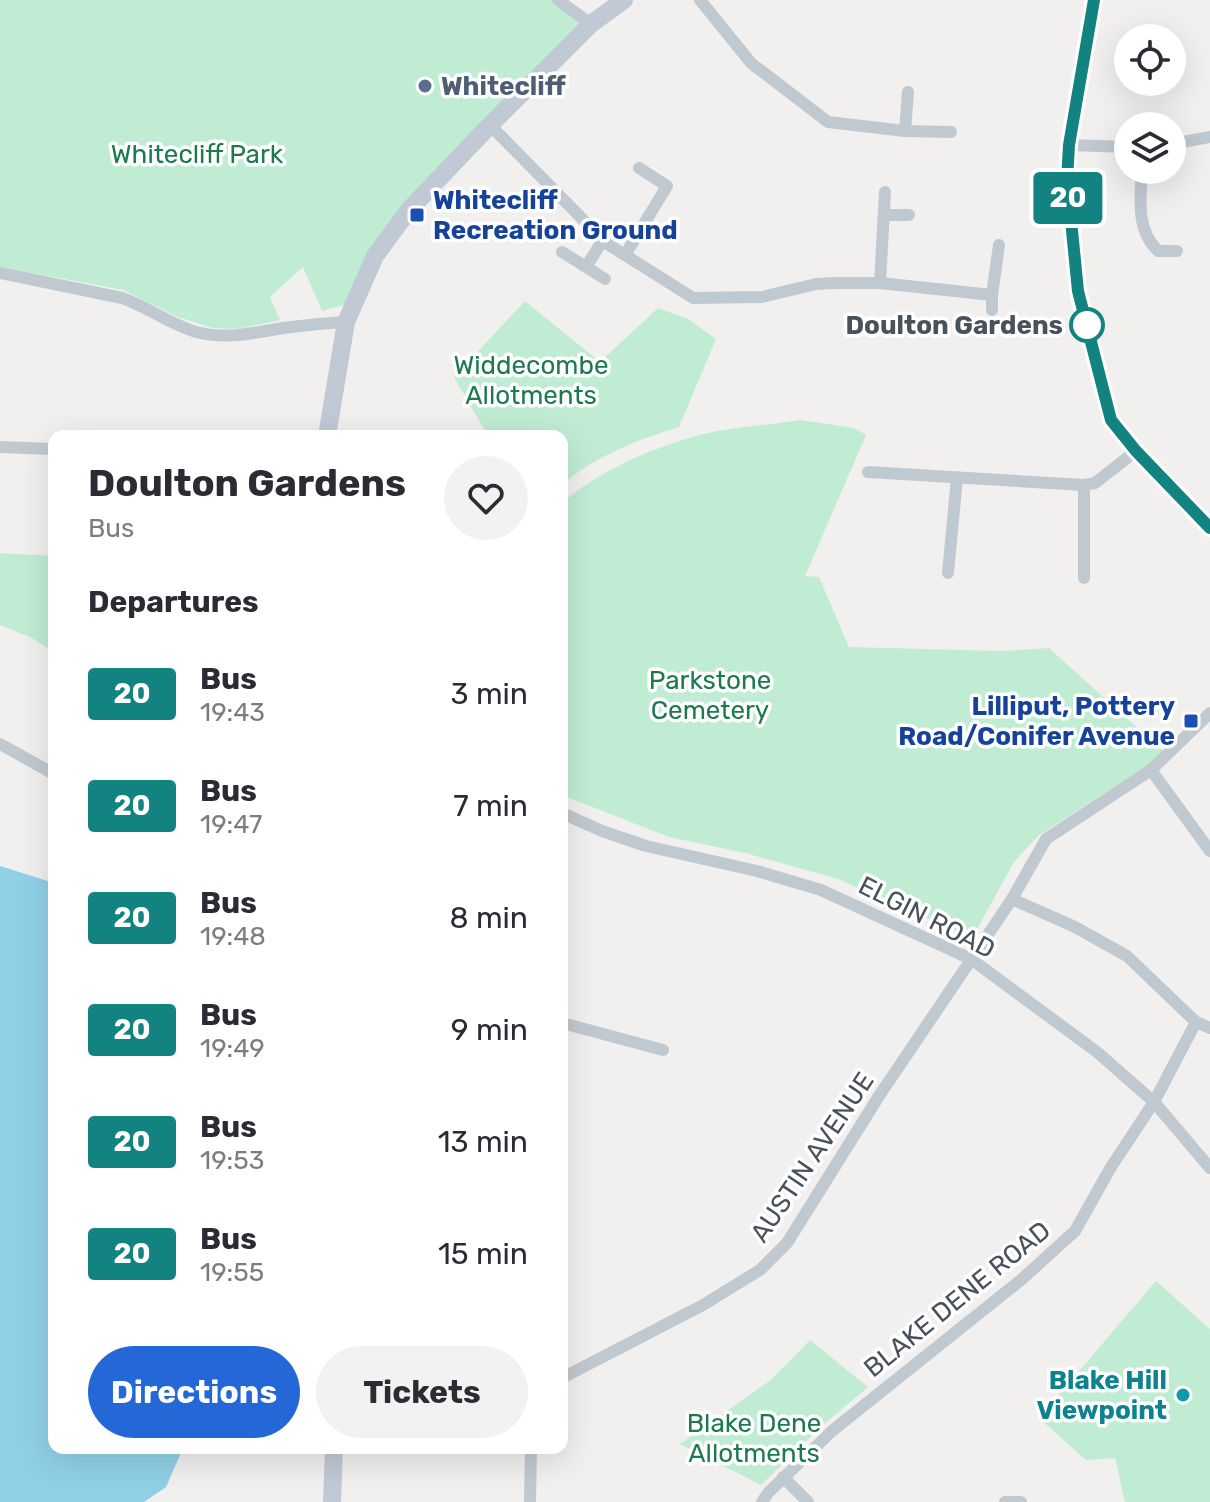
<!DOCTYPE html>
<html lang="en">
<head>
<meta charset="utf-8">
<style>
	:root { --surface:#fff; --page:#f2f2f3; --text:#2b2b33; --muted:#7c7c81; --accent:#2468d7 }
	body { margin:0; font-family:Rubik,sans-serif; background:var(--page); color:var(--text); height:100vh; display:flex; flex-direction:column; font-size:30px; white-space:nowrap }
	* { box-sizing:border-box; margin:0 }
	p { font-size:26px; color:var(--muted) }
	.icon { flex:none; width:44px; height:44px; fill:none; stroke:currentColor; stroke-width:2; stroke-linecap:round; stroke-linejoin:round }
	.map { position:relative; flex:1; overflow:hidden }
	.details { position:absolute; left:48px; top:430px; width:520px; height:1024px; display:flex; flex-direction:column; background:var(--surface); border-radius:16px; box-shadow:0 8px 32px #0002 }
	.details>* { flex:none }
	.badge { padding:0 16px; border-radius:6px; font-size:28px; line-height:52px }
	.buttons { position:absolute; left:1114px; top:24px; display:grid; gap:16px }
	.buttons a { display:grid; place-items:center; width:72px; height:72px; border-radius:50%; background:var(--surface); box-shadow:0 8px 32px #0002; font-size:40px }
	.map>.badge { position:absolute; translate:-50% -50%; box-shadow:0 0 0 4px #fff }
	h2 { padding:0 40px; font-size:30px; line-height:72px }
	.round { display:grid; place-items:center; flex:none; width:84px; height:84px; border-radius:42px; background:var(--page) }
	.overview { display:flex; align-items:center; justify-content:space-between; height:136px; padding:0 40px }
	h1 { font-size:38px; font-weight:700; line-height:60px }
	.button { display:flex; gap:16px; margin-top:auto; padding:16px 40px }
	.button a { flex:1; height:92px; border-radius:48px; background:var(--accent); color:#fff; font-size:32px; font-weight:700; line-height:92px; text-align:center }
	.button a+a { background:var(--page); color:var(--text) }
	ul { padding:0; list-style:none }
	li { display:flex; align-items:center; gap:24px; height:112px; padding:0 40px }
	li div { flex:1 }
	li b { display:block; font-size:30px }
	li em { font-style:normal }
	li .badge { min-width:88px; font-weight:700; text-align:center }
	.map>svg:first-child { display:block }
</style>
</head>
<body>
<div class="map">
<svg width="1210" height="1502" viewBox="0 0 1210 1502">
	<rect width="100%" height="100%" fill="#f2efef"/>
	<g fill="#c0ecd4">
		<path d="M0,0H558L591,24L410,210L355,302L322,311L303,267L270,297L280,320L237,329L213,328L178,317L123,290L0,267Z"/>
		<path d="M525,301L600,362L658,308L688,319L716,339L679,427C636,440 597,456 562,484V436H488L454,377Z"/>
		<path d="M800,420L854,428L866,435L805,576L819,577L849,647L1003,651L1049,648L1163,751L1147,766L1039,835L1014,862L972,938L838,879L745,853L669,837L562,795V503C598,472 643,452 689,438C724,427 764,426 800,420Z"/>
		<path d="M0,553L54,556V652L32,638L0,625Z"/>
		<path d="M1156,1281L1210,1329V1502H1125L1115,1458L1086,1460L1039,1418Z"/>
		<path d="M810,1340L868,1387L824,1424L761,1485L680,1444L771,1380Z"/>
	</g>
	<path fill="#90d0e7" d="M0,866L54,883V1448H183L166,1487L144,1502H0Z"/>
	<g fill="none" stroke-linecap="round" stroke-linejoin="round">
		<g stroke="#c1c9d0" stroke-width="12">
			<path d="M558,0L591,24"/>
			<path d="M700,0L751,63L828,122L905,131L951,132"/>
			<path d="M1094,0L1069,145L1067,180L1078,291L1111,420L1136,451L1210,529"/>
			<path d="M490,125L606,243L693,298L762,297L816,284L835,283H880L992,295V310"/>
			<path d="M905,131L908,92"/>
			<path d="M1172,144L1210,137"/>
			<path d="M1069,145L1128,147"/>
			<path d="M1142,170C1140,198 1136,230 1158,251H1177"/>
			<path d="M885,215H909"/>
			<path d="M562,252L586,267L603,240"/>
			<path d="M625,255L667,186L639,168"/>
			<path d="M586,267L605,279"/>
			<path d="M0,273L122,298C148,307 169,324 196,332C227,340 253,333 283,328C304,325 325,323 346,322"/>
			<path d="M880,283L885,192"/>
			<path d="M992,295L999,245"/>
			<path d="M0,447L54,449"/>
			<path d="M868,472L1084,485L1095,483L1136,451"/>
			<path d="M948,573L957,478"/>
			<path d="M1084,578V485"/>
			<path d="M0,744L54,774"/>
			<path d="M1151,770L1210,851"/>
			<path d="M562,813L602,831L646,846L757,871L821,890L971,959L1097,1052L1154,1102L1210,1168"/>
			<path d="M1012,899L1075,927L1127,956L1196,1022L1210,1028"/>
			<path d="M562,1023L663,1050"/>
			<path d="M562,1378L703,1305L760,1270L787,1243L879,1096L1012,899L1046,839L1151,770L1210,713"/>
			<path d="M783,1477L808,1502"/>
			<path d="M530,1502L531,1448"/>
			<path d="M762,1502L768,1493L832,1431L1021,1280L1075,1231L1111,1167L1154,1102L1196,1022"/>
			<path d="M1005,1502H1021"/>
		</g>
		<g stroke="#c1c9d5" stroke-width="18">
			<path d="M327,436L346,322L375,256L409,210L490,125L591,24L624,0"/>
			<path d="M332,1502L334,1448"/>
		</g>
	</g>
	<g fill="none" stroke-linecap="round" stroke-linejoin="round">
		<defs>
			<path id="line" d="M1094,0L1069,145L1067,180L1078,291L1111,420L1136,451L1210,528"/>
		</defs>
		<use href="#line" stroke="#fff" stroke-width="18"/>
		<use href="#line" stroke="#128380" stroke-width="12"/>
	</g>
	<circle fill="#5c6f8a" stroke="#fff" stroke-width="3" cx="425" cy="86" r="8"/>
	<g fill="#1a4fb4" stroke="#fff" stroke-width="3">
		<rect x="409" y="207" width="16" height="16" rx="4"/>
		<rect x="1183" y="713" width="16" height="16" rx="4"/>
	</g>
	<circle fill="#fff" stroke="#128380" stroke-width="4" cx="1087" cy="325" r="16"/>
	<circle fill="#0f9aa8" stroke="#fff" stroke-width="3" cx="1183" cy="1395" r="8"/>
	<g text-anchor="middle" stroke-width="7" stroke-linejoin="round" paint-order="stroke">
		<g font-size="26" font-weight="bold" fill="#4e5e75" stroke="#fff" text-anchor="start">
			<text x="441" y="95">Whitecliff</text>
		</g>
		<g font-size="26" fill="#1d7950" stroke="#fff">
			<text x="197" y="163">Whitecliff Park</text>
			<text x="531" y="374">Widdecombe<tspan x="531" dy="30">Allotments</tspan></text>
			<text x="710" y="689">Parkstone<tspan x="710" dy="30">Cemetery</tspan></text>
			<text x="754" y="1432">Blake Dene<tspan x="754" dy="30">Allotments</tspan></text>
		</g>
		<g font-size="26" font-weight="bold" fill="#164399" stroke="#fff" text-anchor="start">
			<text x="433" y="209">Whitecliff<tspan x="433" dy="30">Recreation Ground</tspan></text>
			<text x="1175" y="715" text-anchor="end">Lilliput, Pottery<tspan x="1175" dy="30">Road/Conifer Avenue</tspan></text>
		</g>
		<g font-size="26" font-weight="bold" fill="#48515c" stroke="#fff" text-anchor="end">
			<text x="1063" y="334">Doulton Gardens</text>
		</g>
		<g font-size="26" fill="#48515c" stroke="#fff">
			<text transform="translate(927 917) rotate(27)" y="9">ELGIN ROAD</text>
			<text transform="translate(812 1157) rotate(-56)" y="9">AUSTIN AVENUE</text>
			<text transform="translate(957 1299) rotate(-39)" y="9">BLAKE DENE ROAD</text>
		</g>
		<g font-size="26" font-weight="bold" fill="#0d838f" stroke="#fff" text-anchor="end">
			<text x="1167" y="1389">Blake Hill<tspan x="1167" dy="30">Viewpoint</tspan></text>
		</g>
	</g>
</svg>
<div class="buttons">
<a><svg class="icon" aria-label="locate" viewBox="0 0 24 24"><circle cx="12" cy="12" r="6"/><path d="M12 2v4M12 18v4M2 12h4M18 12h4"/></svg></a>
<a><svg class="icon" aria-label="layers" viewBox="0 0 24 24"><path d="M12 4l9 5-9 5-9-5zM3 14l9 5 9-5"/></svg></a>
</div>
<b class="badge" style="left:1068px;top:198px;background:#128380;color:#fff">20</b>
<section class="details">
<div class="overview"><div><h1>Doulton Gardens</h1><p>Bus</p></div><a class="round"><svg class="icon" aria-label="heart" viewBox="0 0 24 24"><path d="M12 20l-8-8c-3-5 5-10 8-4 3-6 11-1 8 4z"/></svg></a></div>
<h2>Departures</h2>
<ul>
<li><span class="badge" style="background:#128380;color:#fff">20</span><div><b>Bus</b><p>19:43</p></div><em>3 min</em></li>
<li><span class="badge" style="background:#128380;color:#fff">20</span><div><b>Bus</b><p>19:47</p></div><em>7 min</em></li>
<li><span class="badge" style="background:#128380;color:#fff">20</span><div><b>Bus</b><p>19:48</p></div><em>8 min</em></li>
<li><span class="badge" style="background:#128380;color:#fff">20</span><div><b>Bus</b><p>19:49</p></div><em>9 min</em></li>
<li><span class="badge" style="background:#128380;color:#fff">20</span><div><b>Bus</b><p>19:53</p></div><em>13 min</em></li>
<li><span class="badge" style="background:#128380;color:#fff">20</span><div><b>Bus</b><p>19:55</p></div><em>15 min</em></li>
</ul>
<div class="button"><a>Directions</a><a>Tickets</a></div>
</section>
</div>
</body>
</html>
